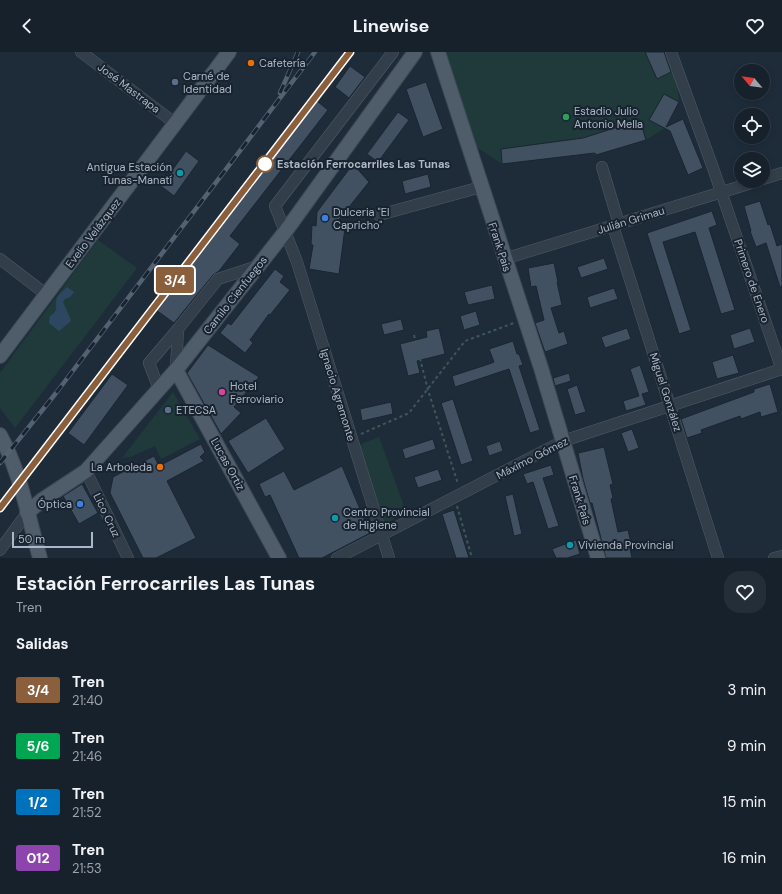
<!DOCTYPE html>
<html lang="es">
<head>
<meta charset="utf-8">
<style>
	:root { --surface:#16212c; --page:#232e38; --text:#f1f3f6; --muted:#9ea3a9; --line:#353e48 }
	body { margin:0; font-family:"DM Sans",sans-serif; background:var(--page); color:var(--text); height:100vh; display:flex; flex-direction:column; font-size:15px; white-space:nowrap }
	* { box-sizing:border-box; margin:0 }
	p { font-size:13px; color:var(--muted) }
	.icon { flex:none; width:22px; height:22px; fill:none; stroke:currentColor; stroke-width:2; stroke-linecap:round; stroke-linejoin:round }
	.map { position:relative; height:506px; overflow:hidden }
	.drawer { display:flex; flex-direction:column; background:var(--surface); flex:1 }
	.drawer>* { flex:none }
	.badge { padding:0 8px; border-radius:3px; font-size:14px; line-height:26px }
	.needle { width:26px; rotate:299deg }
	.tools { position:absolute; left:734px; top:12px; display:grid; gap:8px }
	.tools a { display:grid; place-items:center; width:36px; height:36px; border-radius:50%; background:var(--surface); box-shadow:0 2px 6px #0003,0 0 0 1px var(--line); font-size:20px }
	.scale { position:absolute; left:12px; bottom:10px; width:81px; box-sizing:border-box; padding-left:4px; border:2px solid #acb8c7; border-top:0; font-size:11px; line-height:14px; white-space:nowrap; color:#acb8c7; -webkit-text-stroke:3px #18232f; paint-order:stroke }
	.map>.badge { position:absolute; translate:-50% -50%; box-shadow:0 0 0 2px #fff }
	h2 { padding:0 16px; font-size:15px; line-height:36px }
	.round { display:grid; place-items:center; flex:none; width:42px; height:42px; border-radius:16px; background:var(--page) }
	.head { display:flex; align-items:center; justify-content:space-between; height:68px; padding:0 16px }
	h1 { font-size:19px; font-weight:700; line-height:30px }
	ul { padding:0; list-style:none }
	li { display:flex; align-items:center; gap:12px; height:56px; padding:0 16px }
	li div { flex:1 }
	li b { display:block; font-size:15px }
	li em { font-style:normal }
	li .badge { min-width:44px; font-weight:700; text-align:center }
	header { display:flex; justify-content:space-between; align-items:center; height:52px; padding:0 16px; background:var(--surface); font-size:18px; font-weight:700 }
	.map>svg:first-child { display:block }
</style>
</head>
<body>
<header><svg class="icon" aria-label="back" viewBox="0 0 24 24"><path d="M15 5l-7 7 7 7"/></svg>Linewise<svg class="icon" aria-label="heart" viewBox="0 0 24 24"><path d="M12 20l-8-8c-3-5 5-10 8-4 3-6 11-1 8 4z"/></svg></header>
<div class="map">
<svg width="782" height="506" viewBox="0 0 782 506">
	<rect width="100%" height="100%" fill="#1e2c3a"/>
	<g fill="#203a3b">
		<path d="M441,0H668L676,18L679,50L665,76L646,88L596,103L588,102L502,112L469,90Z"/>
		<path d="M98,188L137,216L15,376L0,356V321Z"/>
		<path d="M173,340L200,387L161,407L155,394L130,405L122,406Z"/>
		<path d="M379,385L406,460L385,472L359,393Z"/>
	</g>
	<path fill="#2e4761" d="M67,235L74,240L70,245L65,247L63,250L71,268L70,270L59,279L49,271L50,264C61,258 53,252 58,244C60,241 64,238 67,235Z"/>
	<g fill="#415162" stroke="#1a2531">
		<path d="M645,0H664L671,20L657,27Z"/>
		<path d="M350,14L365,25L349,46L335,35Z"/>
		<path d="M426,30L443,77L423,85L406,37Z"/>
		<path d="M664,42L679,50L666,75L683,67L703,116L688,123L670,79L649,68Z"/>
		<path d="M317,49L328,58L230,184L240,192L219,219L213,223L174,271L156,258Z"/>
		<path d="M398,60L409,68L378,110L367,102Z"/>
		<path d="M640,68L646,88L596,103L595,101L502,112L501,97L583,86Z"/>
		<path d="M186,99L199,109L174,144L161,134Z"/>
		<path d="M353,112L369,130L333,175L345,176L339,222L309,217L313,193H311L312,173L316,174L317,160Z"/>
		<path d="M428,122L431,135L405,142L402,129Z"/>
		<path d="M760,149L768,173L770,172L777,194L782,192V235H780L766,191L756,195L750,179H751L744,154Z"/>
		<path d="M712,159L717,173L709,176L735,258L721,262L695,180L663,190L691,278L679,282L647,181Z"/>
		<path d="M604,206L608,217L581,226L577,215Z"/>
		<path d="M554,211L558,230H557L562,253L551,256L559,281L564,279L568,292L545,300L535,271L544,268L536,234L531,235L528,216Z"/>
		<path d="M275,217L284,224L280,230L290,238L270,263L269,262L250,288L253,291L245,301L220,281L228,271L231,273Z"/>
		<path d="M492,233L495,247L468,253L464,240Z"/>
		<path d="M614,236L618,247L590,256L587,245Z"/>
		<path d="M476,259L480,273L464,278L460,264Z"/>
		<path d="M401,267L404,278L384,283L381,272Z"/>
		<path d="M439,276L445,302L417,309L420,321L408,324L400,292L427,285L426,279Z"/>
		<path d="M627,276L631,287L605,296L601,285Z"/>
		<path d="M750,276L755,290L734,297L730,283Z"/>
		<path d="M513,289L517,302H519L523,313L519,314L540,378L530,381L509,317L455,335L452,324L492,311L494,310L489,297Z"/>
		<path d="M208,293L259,325L234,355L241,361L221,382L187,321Z"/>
		<path d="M733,303L739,321L717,327L712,310Z"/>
		<path d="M640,313L649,340L642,342L646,353L626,359L623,349L639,344L630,317Z"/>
		<path d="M569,321L571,329L555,334L553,326Z"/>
		<path d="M112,322L128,333L84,393L68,381Z"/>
		<path d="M770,332L778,360L761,365L760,360L741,367L740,364L701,378L702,381L687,386L681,367L754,340V337Z"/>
		<path d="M577,333L586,360L575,363L567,337Z"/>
		<path d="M453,347L473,409L461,413L441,351Z"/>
		<path d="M391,350L393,362L362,369L360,357Z"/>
		<path d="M266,366L285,397L248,421L228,389Z"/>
		<path d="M632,377L639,396L628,400L621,381Z"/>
		<path d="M433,387L436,397L405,407L402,397Z"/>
		<path d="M500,389L503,399L489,404L486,394Z"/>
		<path d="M201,392L205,400L200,405L204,409L167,429L196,486L156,506H143L110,441L113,425L154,404L159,414Z"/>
		<path d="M604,395L613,432L610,433L613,446L611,447L618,480L628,478L631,491L629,492L632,506H606L592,451H590L583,427L578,401Z"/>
		<path d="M551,413L554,423L543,426L559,474L548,477L533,430L527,432L523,422Z"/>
		<path d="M342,414L370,481L322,506H299L270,443L265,445L259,432L284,419L294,438Z"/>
		<path d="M438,417L442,428L418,436L414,425Z"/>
		<path d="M82,432L98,461L79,472L63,444Z"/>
		<path d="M513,442L522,482L514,484L505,444Z"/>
		<path d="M454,458L469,506H456L442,462Z"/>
		<path d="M576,488L580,502L567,506H556L552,497Z"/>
	</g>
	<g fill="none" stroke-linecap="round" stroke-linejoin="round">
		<defs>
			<g id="minor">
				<path d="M81,0L176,72"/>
				<path d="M671,0L713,116L782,318"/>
				<path d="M602,115L619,172"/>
				<path d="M763,127L782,121"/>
				<path d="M379,163L481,135"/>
				<path d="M613,174L718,506"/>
				<path d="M0,207L47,243"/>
				<path d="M504,207L758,129"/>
				<path d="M176,318L178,277L218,227L258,214"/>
				<path d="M159,337L149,311L178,277"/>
				<path d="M86,419L128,506"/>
				<path d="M0,498L27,461"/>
				<path d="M337,506L563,389L782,317"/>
				<path d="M389,506L297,210L275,154L393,0"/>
				<path d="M774,506L782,504"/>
			</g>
			<g id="major">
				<path d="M438,0L541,316L598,506"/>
				<path d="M0,304L229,0"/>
				<path d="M176,318L279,506"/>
				<path d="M0,383C21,421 28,465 40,506"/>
				<path d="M27,461L42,448L86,419L176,318L285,180L415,0"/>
			</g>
		</defs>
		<use href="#minor" stroke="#4f5b68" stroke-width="12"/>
		<use href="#major" stroke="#3b4754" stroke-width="16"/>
		<g stroke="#3e5759" stroke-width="2" stroke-dasharray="3 3" stroke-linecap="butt">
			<path d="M414,283L428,338L458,432"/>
			<path d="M361,382L409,361L465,289L514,271"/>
			<path d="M457,454L472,506"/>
		</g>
		<use href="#minor" stroke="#323e4a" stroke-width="11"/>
		<use href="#major" stroke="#4f5d6b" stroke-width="14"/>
		<defs>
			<g id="rail">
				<path d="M280,41L298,0"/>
				<path d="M0,411L56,341L315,0"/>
				<path d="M0,456L350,0"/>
			</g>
		</defs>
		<use href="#rail" stroke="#536272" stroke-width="4.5"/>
		<use href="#rail" stroke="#18232f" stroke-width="3" stroke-dasharray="9" stroke-linecap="butt"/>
	</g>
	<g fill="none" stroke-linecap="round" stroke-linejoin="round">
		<defs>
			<path id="line" d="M0,456L350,0"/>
		</defs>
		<use href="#line" stroke="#fff" stroke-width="9"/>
		<use href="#line" stroke="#8b5e3c" stroke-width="6"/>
	</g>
	<g fill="#e8710a" stroke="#18232f" stroke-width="1.5">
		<circle cx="251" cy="11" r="4"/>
		<circle cx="160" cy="415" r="4"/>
	</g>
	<g fill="#5c6f8a" stroke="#18232f" stroke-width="1.5">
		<circle cx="175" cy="30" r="4"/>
		<circle cx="168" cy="358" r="4"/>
	</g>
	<circle fill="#2e9e5b" stroke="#18232f" stroke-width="1.5" cx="566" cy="65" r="4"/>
	<circle fill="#fff" stroke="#8b5e3c" stroke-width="2" cx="265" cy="112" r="8"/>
	<g fill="#0f9aa8" stroke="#18232f" stroke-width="1.5">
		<circle cx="180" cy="121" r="4"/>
		<circle cx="335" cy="466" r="4"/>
		<circle cx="570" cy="493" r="4"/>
	</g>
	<g fill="#3f7fe0" stroke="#18232f" stroke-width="1.5">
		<circle cx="325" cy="166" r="4"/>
		<circle cx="80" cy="452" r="4"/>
	</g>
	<circle fill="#d1479c" stroke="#18232f" stroke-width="1.5" cx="222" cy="340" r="4"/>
	<g text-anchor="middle" stroke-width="4" stroke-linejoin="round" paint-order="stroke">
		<g font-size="11" fill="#acb8c7" stroke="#18232f" text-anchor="start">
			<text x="259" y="15">Cafetería</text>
			<text x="183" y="28">Carné de<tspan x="183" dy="13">Identidad</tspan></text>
			<text x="574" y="63">Estadio Julio<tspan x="574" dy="13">Antonio Mella</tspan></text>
			<text x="172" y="119" text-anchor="end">Antigua Estación<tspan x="172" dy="13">Tunas-Manatí</tspan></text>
			<text x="333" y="164">Dulceria "El<tspan x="333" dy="13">Capricho"</tspan></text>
			<text x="230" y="338">Hotel<tspan x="230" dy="13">Ferroviario</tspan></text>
			<text x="176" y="362">ETECSA</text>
			<text x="152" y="419" text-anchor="end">La Arboleda</text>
			<text x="72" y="456" text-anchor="end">Óptica</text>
			<text x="343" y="464">Centro Provincial<tspan x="343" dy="13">de Higiene</tspan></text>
			<text x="578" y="497">Vivienda Provincial</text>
		</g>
		<g font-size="11" fill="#acb8c7" stroke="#18232f">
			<text transform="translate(129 36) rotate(37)" y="4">José Mastrapa</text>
			<text transform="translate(631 168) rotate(-17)" y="4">Julián Grimau</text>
			<text transform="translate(93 181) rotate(-53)" y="4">Evelio Velázquez</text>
			<text transform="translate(500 195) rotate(72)" y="4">Frank Pais</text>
			<text transform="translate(752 229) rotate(71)" y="4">Primero de Enero</text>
			<text transform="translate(235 243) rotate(-52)" y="4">Camilo Cienfuegos</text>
			<text transform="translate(666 340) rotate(72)" y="4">Miguel González</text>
			<text transform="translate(338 343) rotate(73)" y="4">Ignacio Agramonte</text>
			<text transform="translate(532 406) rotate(-27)" y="4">Máximo Gómez</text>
			<text transform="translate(228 412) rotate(61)" y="4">Lucas Ortiz</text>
			<text transform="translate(580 448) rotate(73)" y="4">Frank País</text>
			<text transform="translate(107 463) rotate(64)" y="4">Lico Cruz</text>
		</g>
		<g font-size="11" font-weight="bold" fill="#acb8c7" stroke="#18232f" text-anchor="start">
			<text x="277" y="116">Estación Ferrocarriles Las Tunas</text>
		</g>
	</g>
</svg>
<div class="tools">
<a><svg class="needle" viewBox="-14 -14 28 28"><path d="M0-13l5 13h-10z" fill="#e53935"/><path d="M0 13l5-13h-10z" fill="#9ea3a9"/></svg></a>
<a><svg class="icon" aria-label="locate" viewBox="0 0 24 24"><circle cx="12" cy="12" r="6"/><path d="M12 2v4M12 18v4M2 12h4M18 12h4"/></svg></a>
<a><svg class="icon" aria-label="layers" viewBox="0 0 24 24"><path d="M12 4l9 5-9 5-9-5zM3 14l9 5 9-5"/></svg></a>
</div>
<div class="scale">50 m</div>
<b class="badge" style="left:175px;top:228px;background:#8b5e3c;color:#fff">3/4</b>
</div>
<section class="drawer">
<div class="head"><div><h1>Estación Ferrocarriles Las Tunas</h1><p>Tren</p></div><a class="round"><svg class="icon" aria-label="heart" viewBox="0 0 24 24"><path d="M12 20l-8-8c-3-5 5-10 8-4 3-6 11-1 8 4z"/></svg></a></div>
<h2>Salidas</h2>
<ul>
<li><span class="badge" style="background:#8b5e3c;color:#fff">3/4</span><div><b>Tren</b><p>21:40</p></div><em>3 min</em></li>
<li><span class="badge" style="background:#00a651;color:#fff">5/6</span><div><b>Tren</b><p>21:46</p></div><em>9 min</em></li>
<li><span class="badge" style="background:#0072bc;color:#fff">1/2</span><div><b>Tren</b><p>21:52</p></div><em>15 min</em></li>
<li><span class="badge" style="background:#8e44ad;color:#fff">012</span><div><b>Tren</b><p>21:53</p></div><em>16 min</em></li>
</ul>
</section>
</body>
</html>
